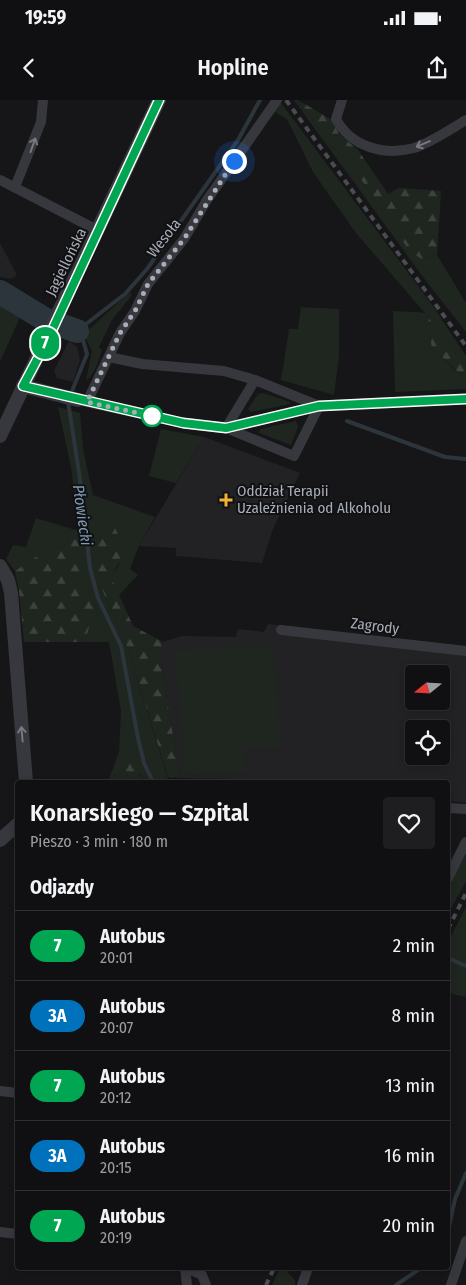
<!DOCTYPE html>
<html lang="pl">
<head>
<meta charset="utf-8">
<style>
	:root { --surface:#101012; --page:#1e1e20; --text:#f1f3f6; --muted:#9c9d9f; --line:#303032 }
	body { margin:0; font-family:"Fira Sans Condensed",sans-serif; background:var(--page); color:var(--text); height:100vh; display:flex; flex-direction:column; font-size:19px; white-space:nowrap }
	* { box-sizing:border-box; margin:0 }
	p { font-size:16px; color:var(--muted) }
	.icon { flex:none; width:28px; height:28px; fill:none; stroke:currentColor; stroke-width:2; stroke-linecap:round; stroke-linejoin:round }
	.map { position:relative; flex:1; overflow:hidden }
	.sheet { position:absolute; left:15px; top:680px; width:435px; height:490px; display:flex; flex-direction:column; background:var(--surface); border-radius:5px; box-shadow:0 2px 8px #0003,0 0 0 1px var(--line) }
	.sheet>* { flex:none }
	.badge { padding:0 10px; border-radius:16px; font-size:18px; line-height:32px }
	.needle { width:32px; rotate:252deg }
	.buttons { position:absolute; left:405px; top:565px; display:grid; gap:10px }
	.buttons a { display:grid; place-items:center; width:45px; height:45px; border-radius:5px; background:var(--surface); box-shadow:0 2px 8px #0003,0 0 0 1px var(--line); font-size:25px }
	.you { position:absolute; width:25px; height:25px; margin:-12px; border:4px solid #fff; border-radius:50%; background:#1a73e8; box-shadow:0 0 0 8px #1a73e833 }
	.map>.badge { position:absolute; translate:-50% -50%; box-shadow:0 0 0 2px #fff }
	h2 { padding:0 15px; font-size:19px; line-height:45px }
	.round { display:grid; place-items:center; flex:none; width:52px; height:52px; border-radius:5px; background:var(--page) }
	.headline { display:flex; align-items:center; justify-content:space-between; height:85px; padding:0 15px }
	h1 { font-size:24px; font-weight:600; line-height:38px }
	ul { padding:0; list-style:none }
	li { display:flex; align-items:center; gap:15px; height:70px; padding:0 15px; border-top:1px solid var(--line) }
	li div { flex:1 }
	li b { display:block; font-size:19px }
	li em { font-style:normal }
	li .badge { min-width:55px; font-weight:700; text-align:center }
	.status { display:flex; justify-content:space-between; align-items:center; height:35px; padding:0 25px; background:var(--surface); direction:ltr }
	.status svg { height:14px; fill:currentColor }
	header { display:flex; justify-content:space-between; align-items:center; height:65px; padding:0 15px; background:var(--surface); font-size:22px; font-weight:600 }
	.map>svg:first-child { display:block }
</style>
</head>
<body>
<div class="status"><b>19:59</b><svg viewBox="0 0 49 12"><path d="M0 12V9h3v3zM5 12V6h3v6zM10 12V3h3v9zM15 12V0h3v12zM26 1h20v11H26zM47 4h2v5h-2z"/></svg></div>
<header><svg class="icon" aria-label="back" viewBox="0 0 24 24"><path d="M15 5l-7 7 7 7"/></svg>Hopline<svg class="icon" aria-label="share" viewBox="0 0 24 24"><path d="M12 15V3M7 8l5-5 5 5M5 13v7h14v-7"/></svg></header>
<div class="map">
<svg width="466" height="1185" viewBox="0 0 466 1185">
	<defs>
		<pattern id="forest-firs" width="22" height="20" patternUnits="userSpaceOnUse" patternTransform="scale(1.25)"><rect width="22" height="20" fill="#1e261f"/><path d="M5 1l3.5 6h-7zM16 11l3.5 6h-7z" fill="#3c433d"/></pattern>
	</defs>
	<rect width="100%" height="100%" fill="#161618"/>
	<g fill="#222225" fill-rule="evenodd">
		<path d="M0,143L17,175L11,179L0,177Z"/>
		<path d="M69,241L77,247L80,260L73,282L57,278L54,271Z"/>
		<path d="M204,337L300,373L273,429L262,463L176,456V448L139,446Z"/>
		<path d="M268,524L466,546V703L448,701V682H233L232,679L180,678L161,563L163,542L182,536L236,537L238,529L264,532ZM414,574H441V601H414ZM414,629H441V656H414Z"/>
	</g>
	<g fill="#1e261f">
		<path d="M294,0H298L331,46L350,63L392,125L422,159L437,155L466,203V232L423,177Z"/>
		<path d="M281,3L433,206L466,256V267L425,213L356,133L313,72L287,19L273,11Z"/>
		<path d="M130,192L132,195L112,220L99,247L102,250C99,259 95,275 86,280L92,251L84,234Z"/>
		<path d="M0,203L20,217L0,262Z"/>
		<path d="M301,207L339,209V256L334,295L281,280L289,229H298Z"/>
		<path d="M393,211L416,212L430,238L432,248L457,272L466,276V289L395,292Z"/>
		<path d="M263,293L290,302V304L251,312L248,309L258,294Z"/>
		<path d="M58,307L80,313L83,349L93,395L155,417L139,446L130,469L138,475L118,496L111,477L121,462L98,480L128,549L169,682H144L141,675L124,667L130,682H108L119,652L121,611L109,542H85L91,519L100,516L86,489L78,462L79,431L71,367Z"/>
		<path d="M296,321L298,327L291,345L259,333L260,329Z"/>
		<path d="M161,329L204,337L176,383L149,376Z"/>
		<path d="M36,418L69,428L66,445L45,451L15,471L6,459L13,445L26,447Z"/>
		<path d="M236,547L273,548L281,647L243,648L244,671L185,675L175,551Z"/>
		<path d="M466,754V781L448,814V788Z"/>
		<path d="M466,807V897L448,893V842Z"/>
		<path d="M280,1168H290L288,1173L295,1180V1185H272Z"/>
	</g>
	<g fill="url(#forest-firs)">
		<path d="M298,0L332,20L339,34L358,50L388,94L399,88L441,91L437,155L422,159L410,152L350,63L331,46Z"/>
		<path d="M416,212L425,213L466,267V276L458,272L432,248L430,238Z"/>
		<path d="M110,420C124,441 125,455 111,477L133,526L163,542L161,563L180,678L168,677L128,549L98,480L95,450L96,427Z"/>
		<path d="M69,428L79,431C78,470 82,482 100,516L91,520L85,542H24L19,491L15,471L45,451L66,445Z"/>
		<path d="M127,652L144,682H130L124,667Z"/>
	</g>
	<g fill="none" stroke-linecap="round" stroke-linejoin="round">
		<g stroke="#2c353c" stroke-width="4">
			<path d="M347,321L445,357L466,359"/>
			<path d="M153,682L144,663L138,638L121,546L98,498L90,468L80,379L68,301L87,254L83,240L77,231L125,194L147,169L238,40L260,0"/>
			<path d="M448,858L466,866"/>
			<path d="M448,1131L455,1099L466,1073"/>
			<path d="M396,1185L421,1168"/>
		</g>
		<path stroke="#2c353c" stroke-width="24" d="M0,192L46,220L77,231"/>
		<g stroke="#37383d" stroke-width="10">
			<path d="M342,0L336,19C351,47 384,56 414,48C432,42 449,30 466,20"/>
			<path d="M0,80L99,131"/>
			<path d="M15,87L41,22L43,0"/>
			<path d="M109,257L142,264L224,271L255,280"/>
			<path d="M78,300L183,323L226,328L294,356L319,306L255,280L226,328"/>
			<path d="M87,302L120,233L135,211L148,184L184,139L207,100L277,0"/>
			<path d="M226,328L319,306L466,299"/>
			<path d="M281,530L466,551"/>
			<path d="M448,708L466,709"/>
			<path d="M448,778L466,742"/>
			<path d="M0,991L18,993"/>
			<path d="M0,1132L18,1134"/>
			<path d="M185,1168L187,1185"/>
			<path d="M187,1168L202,1175L206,1185"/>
			<path d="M302,1185L308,1168"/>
			<path d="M451,1185L466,1141"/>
		</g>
		<g stroke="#37383d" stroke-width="14">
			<path d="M23,286L78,300"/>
			<path d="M0,336L159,0"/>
			<path d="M0,466L8,480L11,493L26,682"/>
			<path d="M0,740L18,724"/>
		</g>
		<g stroke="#4a4c52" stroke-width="4" stroke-dasharray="6 5" stroke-linecap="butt">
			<path d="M286,0L466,246"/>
			<path d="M448,829L466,793"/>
			<path d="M266,1185L274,1168"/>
		</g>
	</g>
	<defs><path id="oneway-shaft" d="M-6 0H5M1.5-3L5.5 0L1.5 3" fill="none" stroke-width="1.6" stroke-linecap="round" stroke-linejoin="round" transform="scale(1.25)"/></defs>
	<g stroke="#757881">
		<use href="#oneway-shaft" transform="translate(423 44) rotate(157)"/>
		<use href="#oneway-shaft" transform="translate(33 45) rotate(-70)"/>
		<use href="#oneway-shaft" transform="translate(22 634) rotate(-95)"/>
	</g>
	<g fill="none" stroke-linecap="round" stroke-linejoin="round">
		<defs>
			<path id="line" d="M159,0L48,239L23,286L183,323L226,328L319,306L466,299"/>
		</defs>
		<use href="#line" stroke="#fff" stroke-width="11"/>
		<use href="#line" stroke="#00a651" stroke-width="8"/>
		<path stroke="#a8adb8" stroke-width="5" stroke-dasharray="0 9" d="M152,316L87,302L120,233L135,211L148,184L184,139L234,61"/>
	</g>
	<circle fill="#fff" stroke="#00a651" stroke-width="2.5" cx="152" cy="316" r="10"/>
	<path fill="#f2b134" stroke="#111113" stroke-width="2" d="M223.5 392.5h5v5h5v5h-5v5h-5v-5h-5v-5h5z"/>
	<g text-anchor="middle" stroke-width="4" stroke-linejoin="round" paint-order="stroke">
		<g font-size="15" fill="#a8adb8" stroke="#111113">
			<text transform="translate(164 138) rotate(-52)" y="5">Wesoła</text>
			<text transform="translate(66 162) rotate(-64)" y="5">Jagiellońska</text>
			<text transform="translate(375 526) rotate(7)" y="5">Zagrody</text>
		</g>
		<g font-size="15" fill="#a8adb8" stroke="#111113" text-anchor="start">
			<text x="237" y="396">Oddział Terapii<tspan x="237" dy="17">Uzależnienia od Alkoholu</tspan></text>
		</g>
		<g font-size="16" font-style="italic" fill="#7f9bb3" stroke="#111113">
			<text transform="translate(83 415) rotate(82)" y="6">Płowiecki</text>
		</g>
	</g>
</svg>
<div class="buttons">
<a><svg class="needle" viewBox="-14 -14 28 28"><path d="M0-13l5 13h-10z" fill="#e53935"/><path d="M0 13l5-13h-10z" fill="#9c9d9f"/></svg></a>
<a><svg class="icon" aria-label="locate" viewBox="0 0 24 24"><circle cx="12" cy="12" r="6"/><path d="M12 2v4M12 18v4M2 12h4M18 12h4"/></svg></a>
</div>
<div class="you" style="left:234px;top:61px"></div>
<b class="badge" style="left:45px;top:243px;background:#00a651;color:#fff">7</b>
<section class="sheet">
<div class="headline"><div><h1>Konarskiego — Szpital</h1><p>Pieszo · 3 min · 180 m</p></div><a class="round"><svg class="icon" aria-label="heart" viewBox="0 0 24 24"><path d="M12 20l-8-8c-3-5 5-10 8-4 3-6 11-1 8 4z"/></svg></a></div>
<h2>Odjazdy</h2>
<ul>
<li><span class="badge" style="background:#00a651;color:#fff">7</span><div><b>Autobus</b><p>20:01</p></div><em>2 min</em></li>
<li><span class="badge" style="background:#0072bc;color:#fff">3A</span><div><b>Autobus</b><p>20:07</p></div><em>8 min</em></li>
<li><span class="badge" style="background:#00a651;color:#fff">7</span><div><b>Autobus</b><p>20:12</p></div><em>13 min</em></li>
<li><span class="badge" style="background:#0072bc;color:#fff">3A</span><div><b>Autobus</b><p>20:15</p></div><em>16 min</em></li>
<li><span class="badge" style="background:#00a651;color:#fff">7</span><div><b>Autobus</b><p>20:19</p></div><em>20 min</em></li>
</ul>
</section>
</div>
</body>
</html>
